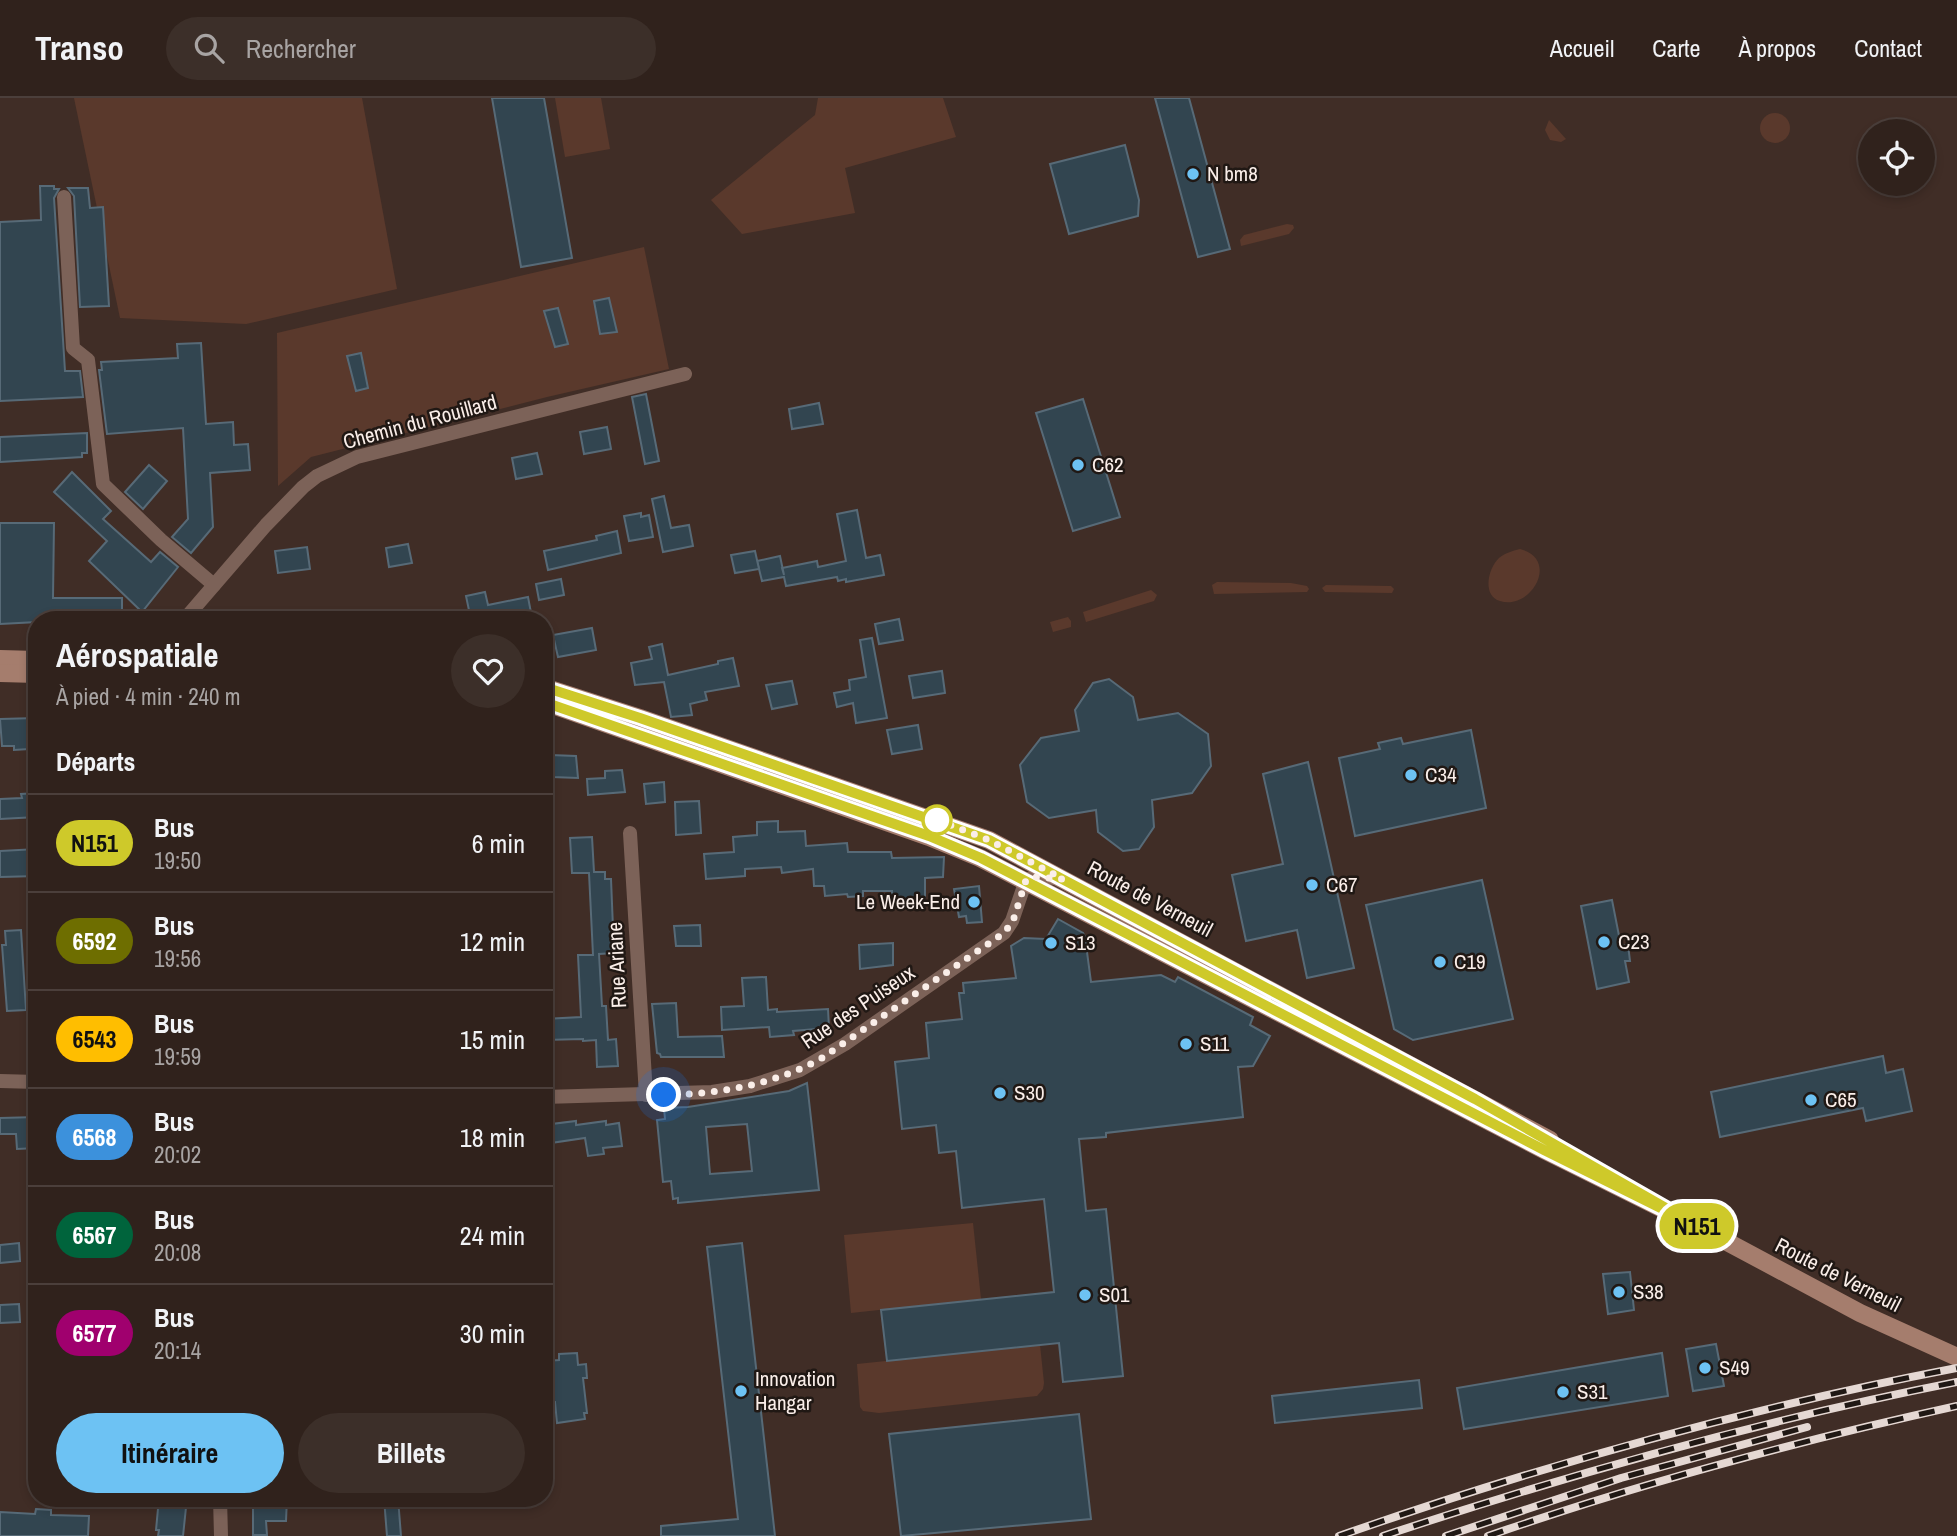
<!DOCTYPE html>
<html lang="fr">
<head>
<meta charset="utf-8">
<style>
	:root { --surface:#30221c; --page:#3c2f29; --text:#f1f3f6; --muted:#a8a4a3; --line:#4b3f3b; --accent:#6dc2f3 }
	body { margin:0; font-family:"Archivo Narrow",sans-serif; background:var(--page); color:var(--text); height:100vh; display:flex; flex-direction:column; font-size:26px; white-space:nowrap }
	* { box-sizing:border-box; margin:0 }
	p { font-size:23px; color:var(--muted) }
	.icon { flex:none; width:38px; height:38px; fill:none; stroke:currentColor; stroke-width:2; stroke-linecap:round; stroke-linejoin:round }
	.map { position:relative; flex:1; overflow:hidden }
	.drawer { position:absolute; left:28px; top:513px; width:525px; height:896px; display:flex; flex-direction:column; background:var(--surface); border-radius:28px; box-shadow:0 4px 10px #0003,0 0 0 2px var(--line) }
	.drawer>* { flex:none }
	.badge { padding:0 14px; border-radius:23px; font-size:24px; line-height:46px }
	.buttons { position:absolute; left:1858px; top:21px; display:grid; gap:14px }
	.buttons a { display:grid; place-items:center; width:77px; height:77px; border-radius:50%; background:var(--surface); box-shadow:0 4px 10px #0003,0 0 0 2px var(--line); font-size:35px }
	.you { position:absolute; width:35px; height:35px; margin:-18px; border:5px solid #fff; border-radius:50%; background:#1a73e8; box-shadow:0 0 0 10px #1a73e833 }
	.map>.badge { position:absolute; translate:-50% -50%; box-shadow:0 0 0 4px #fff }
	h2 { padding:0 28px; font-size:26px; line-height:63px }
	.round { display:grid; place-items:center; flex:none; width:74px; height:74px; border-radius:37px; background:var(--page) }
	.overview { display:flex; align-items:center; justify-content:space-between; height:119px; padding:0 28px }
	h1 { font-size:33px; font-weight:700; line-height:52px }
	.action { display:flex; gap:14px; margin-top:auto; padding:14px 28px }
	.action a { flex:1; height:80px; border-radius:42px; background:var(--accent); color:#111; font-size:28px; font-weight:700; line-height:80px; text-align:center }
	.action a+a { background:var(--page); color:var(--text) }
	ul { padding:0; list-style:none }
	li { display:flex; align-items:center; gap:21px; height:98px; padding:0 28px; border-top:2px solid var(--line) }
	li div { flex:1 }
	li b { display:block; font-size:26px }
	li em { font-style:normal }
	li .badge { min-width:77px; font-weight:700; text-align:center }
	header { display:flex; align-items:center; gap:42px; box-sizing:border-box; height:98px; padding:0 35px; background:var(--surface); border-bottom:2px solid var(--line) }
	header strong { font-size:33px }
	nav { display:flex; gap:38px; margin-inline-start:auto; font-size:24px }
	.search { width:490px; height:63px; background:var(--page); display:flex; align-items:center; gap:18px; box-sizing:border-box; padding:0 24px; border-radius:38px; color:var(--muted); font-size:26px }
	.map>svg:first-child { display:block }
</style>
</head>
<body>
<header>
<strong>Transo</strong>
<div class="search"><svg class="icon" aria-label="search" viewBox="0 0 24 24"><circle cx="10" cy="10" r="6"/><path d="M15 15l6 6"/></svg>Rechercher</div>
<nav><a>Accueil</a><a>Carte</a><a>À propos</a><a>Contact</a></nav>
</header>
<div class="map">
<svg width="1957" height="1438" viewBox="0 0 1957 1438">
	<rect width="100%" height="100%" fill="#402d26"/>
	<g fill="#5a392c">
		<path d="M74,0H362L397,191L246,226L120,220Z"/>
		<path d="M555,0H601L610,51L565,59Z"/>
		<path d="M818,0H943L956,39L845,70L855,115L742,136L711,102L815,17Z"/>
		<circle cx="1775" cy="30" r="15"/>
		<path d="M1549,22L1566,41L1561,44L1550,42L1545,32Z"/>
		<path d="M1287,126L1293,127L1294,130L1289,136L1241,148L1240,142L1244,137Z"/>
		<path d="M644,149L669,271L547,299L311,359L278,388L277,235Z"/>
		<path d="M1520,451C1561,462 1530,513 1500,503C1481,497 1489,469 1499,460C1505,455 1512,453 1520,451Z"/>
		<path d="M1217,484L1291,485L1307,488L1309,491L1307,494L1214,496L1212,487Z"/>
		<path d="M1326,487L1391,488L1394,491L1392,495L1325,494L1322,490Z"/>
		<path d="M1151,492L1157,497L1154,503L1086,524L1083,514Z"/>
		<path d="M1068,519L1071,523V529L1053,534L1050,524Z"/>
		<path d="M973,1125L981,1201L851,1215L844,1137Z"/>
		<path d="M1040,1247L1044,1285L1043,1291L1037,1298L879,1315L863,1313L860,1309L857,1266Z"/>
	</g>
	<g fill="#324550" stroke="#576a77" stroke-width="2" fill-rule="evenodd">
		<path d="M492,0H544L572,160L521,169Z"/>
		<path d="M1155,0H1189L1230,151L1198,159Z"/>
		<path d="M1125,47L1139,102L1138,118L1069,136L1050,66Z"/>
		<path d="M40,88H54V91H59L54,100L65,273H80L83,299L0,303V124L41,122Z"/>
		<path d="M68,90H88L90,110L103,109L109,208L80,209L74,98Z"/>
		<path d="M609,200L617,234L600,236L594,203Z"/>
		<path d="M558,210L568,246L555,249L544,213Z"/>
		<path d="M201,245L206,326L233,324L234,347L248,346L250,372L210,375L213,429L191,455L172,439L188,421L183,330L107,336L99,272H102L101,264L178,260L177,246Z"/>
		<path d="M361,255L368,290L356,293L347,258Z"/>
		<path d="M646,296L659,363L645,366L632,299Z"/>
		<path d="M1083,301L1120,419L1073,433L1036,315Z"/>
		<path d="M819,305L823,326L792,331L789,311Z"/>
		<path d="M607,329L611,351L584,356L580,334Z"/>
		<path d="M87,335V355H82V359L0,364V339Z"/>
		<path d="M537,355L542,376L516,381L512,360Z"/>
		<path d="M149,367L167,383L143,411L125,394Z"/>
		<path d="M72,374L111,413L103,421L151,464L160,454L178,469L142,514L89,463L107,443L54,394Z"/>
		<path d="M664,398L671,430L689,427L693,448L663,454L652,401Z"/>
		<path d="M857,412L866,460L880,457L884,477L846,484V481L838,483L837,479L786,488L784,479L762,483L757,463L780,458L784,477L782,470L817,463L818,469L846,463L837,416Z"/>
		<path d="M641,415V419L649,417L653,439L629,443L624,418Z"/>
		<path d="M0,425H54L53,500H122V522H37V524L0,526Z"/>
		<path d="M617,433L621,455L548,472L544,453L597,442L596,438Z"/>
		<path d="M408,446L412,465L389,469L386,450Z"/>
		<path d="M307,449L310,471L278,475L275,453Z"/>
		<path d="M755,453L759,471L735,475L731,457Z"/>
		<path d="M561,481L564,497L539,502L536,486Z"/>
		<path d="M485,494L488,507L528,499L532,520L471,522L466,498Z"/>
		<path d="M899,521L903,542L879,546L875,526Z"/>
		<path d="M592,530L596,552L558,559L553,537Z"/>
		<path d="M872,540L887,620L856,625L853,605L837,609L834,595L850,592L849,582L866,579L860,542Z"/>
		<path d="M662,546L668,577L718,566V563L733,560L739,588L705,594L707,602L690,606L692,617L671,619L664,584L635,587L631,565L652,561L649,549Z"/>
		<path d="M942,573L945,595L913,600L909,578Z"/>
		<path d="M1109,581L1133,599L1138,622L1178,615L1208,636L1211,668L1192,695L1152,702L1154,729L1139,751L1123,753L1098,734L1096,712L1049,720L1027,704L1020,667L1041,640L1079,633L1075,612L1093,585Z"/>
		<path d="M792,583L797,606L772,611L766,587Z"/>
		<path d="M36,620L37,640L28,641L29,651L14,652V648H2L0,621Z"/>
		<path d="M918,627L922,651L892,656L887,632Z"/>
		<path d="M1471,632L1486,710L1355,738L1339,660L1380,651L1378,645L1401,640L1403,646Z"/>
		<path d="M550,657L576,658L578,680L552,679Z"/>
		<path d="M1308,664L1354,870L1307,880L1297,832L1246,843L1232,777L1283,766L1263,676Z"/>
		<path d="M622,672L625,694L588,697L587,681L605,680V673Z"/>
		<path d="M664,684L665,704L646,706L644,686Z"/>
		<path d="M37,695V719L0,721V701L22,700L21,696Z"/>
		<path d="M699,703L701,735L676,737L675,704Z"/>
		<path d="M778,723V734L805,733L806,748L847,745L848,754H891L892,760L944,759L943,779L925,780V800L892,802V793H863V798L848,799L847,796L825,798L824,788H814L813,771L782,775L781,769L745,771V778L706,781L704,756L734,754L733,739L757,737V724Z"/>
		<path d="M592,739L594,774H605V781H611L614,855L599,856L602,908H606L608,942L616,941L618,968L597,969L596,942L583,943V941L544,942V921L581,919L578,857H593L589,775H572L570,740Z"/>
		<path d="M37,751V778L0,779V753Z"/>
		<path d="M1482,782L1513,921L1413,942L1394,931L1366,807Z"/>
		<path d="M979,788L982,824L967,825L966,818L959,819L954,791Z"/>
		<path d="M1612,802L1621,848L1628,847L1630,863H1625L1629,884L1597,891L1581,808Z"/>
		<path d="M1058,821L1083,835L1085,839L1091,884L1161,877L1175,884L1178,879L1253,919L1250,927L1270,938L1253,968L1238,969L1243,1019L1106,1035V1039L1079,1041L1086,1113L1106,1111L1123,1278L1063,1284L1059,1245L887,1263L881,1212L1054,1194L1044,1101L962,1110L956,1053L939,1055L936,1027L902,1031L895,964L929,960L926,925L962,921L959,895H964L963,885L1016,880L1011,848L1024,840L1046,841Z"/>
		<path d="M700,827L701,848H676L674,828Z"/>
		<path d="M21,832L26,912L7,913L2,847H6L5,833Z"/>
		<path d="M893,845V867L860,871L859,847Z"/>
		<path d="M766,879L768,912L777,911V914L828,911L829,930L793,933L794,937L770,939L769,929L722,932L721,909L744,908L742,880Z"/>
		<path d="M676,905L678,939L722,938L724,959H661L660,956L657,955L652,906Z"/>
		<path d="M1883,958L1886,975L1903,971L1912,1013L1866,1023L1863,1010L1720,1039L1711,994Z"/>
		<path d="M807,985L819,1092L678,1105V1100L673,1101L671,1083L663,1084L657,1022L665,1021L664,1010L688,1009L789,993ZM747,1026L752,1073L710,1076L706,1029Z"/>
		<path d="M37,1019V1050L17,1051L16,1036H0V1020Z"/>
		<path d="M576,1023V1027L606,1023V1027L619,1025L622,1048L603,1050L604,1056L588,1058L585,1040L544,1046V1027Z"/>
		<path d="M19,1145L20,1163L0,1165V1147Z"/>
		<path d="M742,1145L775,1438H661V1428L738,1421L707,1149Z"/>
		<path d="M1630,1174L1634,1212L1608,1216L1603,1176Z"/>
		<path d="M19,1206L20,1224L0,1225V1207Z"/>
		<path d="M1716,1246L1724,1288L1693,1293L1686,1251Z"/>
		<path d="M577,1255L578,1267L586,1266L587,1280H583L587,1315H584L585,1321L557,1325L555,1304L544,1305V1263L559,1262V1256Z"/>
		<path d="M1662,1255L1668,1298L1464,1331L1457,1290Z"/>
		<path d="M1419,1282L1422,1310L1275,1325L1272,1298Z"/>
		<path d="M1079,1316L1091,1421L901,1438L889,1336Z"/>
		<path d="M159,1400H187L183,1438H158L159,1432H156Z"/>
		<path d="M253,1400H287L286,1423H266L267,1437H253Z"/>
		<path d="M384,1400H398L401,1438H387Z"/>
		<path d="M36,1411L51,1412V1417L89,1418L88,1438H0V1414L35,1416Z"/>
	</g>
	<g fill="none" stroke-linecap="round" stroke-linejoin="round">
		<g stroke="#7c6258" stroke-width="14">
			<path d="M64,99L73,250L88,262L103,386L161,442L214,487"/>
			<path d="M184,522L266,427L303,389L317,378L357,359L685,276"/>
			<path d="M630,735L646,997"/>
			<path d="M0,983L37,984"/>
			<path d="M544,999L712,994L750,988L800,972L845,946L1004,835L1012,823L1026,782L1035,779L1058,780"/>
			<path d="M220,1400L221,1438"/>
		</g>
		<g stroke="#a57d6d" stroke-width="18">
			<path d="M0,561L37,562"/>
			<path d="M0,575L37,576"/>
			<path d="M544,589L640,620L989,742L1550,1042"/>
			<path d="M544,604L929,739L980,760L1544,1052L1701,1130L1860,1215L1957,1259"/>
		</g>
		<defs>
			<g id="rail">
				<path d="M1339,1438C1540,1368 1748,1310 1957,1270"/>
				<path d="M1383,1438C1570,1376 1763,1322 1957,1284"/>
				<path d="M1446,1438L1621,1380L1807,1329"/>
				<path d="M1488,1438C1641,1385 1798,1343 1957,1308"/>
			</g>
		</defs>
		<use href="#rail" stroke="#e5d8d3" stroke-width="8"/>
		<use href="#rail" stroke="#201814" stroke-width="5" stroke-dasharray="16" stroke-linecap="butt"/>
	</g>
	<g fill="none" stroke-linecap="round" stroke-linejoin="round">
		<defs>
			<path id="line" d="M544,589L640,620L989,742L1475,1001L1701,1130L1544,1052L981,760L929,738L544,604"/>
		</defs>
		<use href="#line" stroke="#fff" stroke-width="16"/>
		<use href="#line" stroke="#cec92a" stroke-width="10"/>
		<path stroke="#faeee9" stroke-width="7" stroke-dasharray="0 12.6" d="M664,997C720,996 773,987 822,960L1004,835L1013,823L1026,782L1035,779L1063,781L989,742L937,722"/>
	</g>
	<g fill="#6dc2f3" stroke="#201814" stroke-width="2.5">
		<circle cx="1193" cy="76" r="7"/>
		<circle cx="1078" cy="367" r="7"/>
		<circle cx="1411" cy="677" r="7"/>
		<circle cx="1312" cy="787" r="7"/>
		<circle cx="974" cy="804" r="7"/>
		<circle cx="1604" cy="844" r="7"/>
		<circle cx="1051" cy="845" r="7"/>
		<circle cx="1440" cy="864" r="7"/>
		<circle cx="1186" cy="946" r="7"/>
		<circle cx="1000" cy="995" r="7"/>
		<circle cx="1811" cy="1002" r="7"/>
		<circle cx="1619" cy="1194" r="7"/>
		<circle cx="1085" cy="1197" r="7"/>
		<circle cx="1705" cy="1270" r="7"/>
		<circle cx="741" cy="1293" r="7"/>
		<circle cx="1563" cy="1294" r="7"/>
	</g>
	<circle fill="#fff" stroke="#cec92a" stroke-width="3.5" cx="937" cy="722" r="14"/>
	<g text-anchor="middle" stroke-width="5" stroke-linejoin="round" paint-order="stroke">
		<g font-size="21" fill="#faeee9" stroke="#201814" text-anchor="start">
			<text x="1207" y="83">N bm8</text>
			<text x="1092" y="374">C62</text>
			<text x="1425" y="684">C34</text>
			<text x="1326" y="794">C67</text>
			<text x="960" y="811" text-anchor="end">Le Week-End</text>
			<text x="1618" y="851">C23</text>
			<text x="1065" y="852">S13</text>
			<text x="1454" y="871">C19</text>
			<text x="1200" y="953">S11</text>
			<text x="1014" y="1002">S30</text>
			<text x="1825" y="1009">C65</text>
			<text x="1633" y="1201">S38</text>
			<text x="1099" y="1204">S01</text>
			<text x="1719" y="1277">S49</text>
			<text x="755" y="1288">Innovation<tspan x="755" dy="24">Hangar</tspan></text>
			<text x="1577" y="1301">S31</text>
		</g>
		<g font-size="21" fill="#faeee9" stroke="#201814">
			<text transform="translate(420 324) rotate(-15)" y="7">Chemin du Rouillard</text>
			<text transform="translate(1150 801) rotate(28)" y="7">Route de Verneuil</text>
			<text transform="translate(617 867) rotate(-93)" y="7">Rue Ariane</text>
			<text transform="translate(858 909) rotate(-34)" y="7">Rue des Puiseux</text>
			<text transform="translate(1838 1177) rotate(27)" y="7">Route de Verneuil</text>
		</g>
	</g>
</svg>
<div class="buttons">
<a><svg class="icon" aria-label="locate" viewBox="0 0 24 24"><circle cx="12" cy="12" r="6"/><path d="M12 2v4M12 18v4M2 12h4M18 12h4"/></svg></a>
</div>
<div class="you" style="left:664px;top:997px"></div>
<b class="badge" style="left:1697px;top:1128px;background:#cec92a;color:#111">N151</b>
<section class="drawer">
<div class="overview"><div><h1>Aérospatiale</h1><p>À pied · 4 min · 240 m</p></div><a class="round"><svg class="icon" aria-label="heart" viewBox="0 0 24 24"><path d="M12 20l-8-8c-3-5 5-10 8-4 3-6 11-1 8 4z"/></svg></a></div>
<h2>Départs</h2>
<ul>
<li><span class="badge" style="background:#cec92a;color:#111">N151</span><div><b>Bus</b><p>19:50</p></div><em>6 min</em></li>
<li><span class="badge" style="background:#6e6e00;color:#fff">6592</span><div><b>Bus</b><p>19:56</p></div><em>12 min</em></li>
<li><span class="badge" style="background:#ffbe00;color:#111">6543</span><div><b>Bus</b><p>19:59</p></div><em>15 min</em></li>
<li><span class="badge" style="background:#3c91dc;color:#fff">6568</span><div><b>Bus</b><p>20:02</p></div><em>18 min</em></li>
<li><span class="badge" style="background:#00643c;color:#fff">6567</span><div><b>Bus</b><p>20:08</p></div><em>24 min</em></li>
<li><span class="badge" style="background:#a0006e;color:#fff">6577</span><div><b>Bus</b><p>20:14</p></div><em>30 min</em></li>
</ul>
<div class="action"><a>Itinéraire</a><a>Billets</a></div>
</section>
</div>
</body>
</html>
